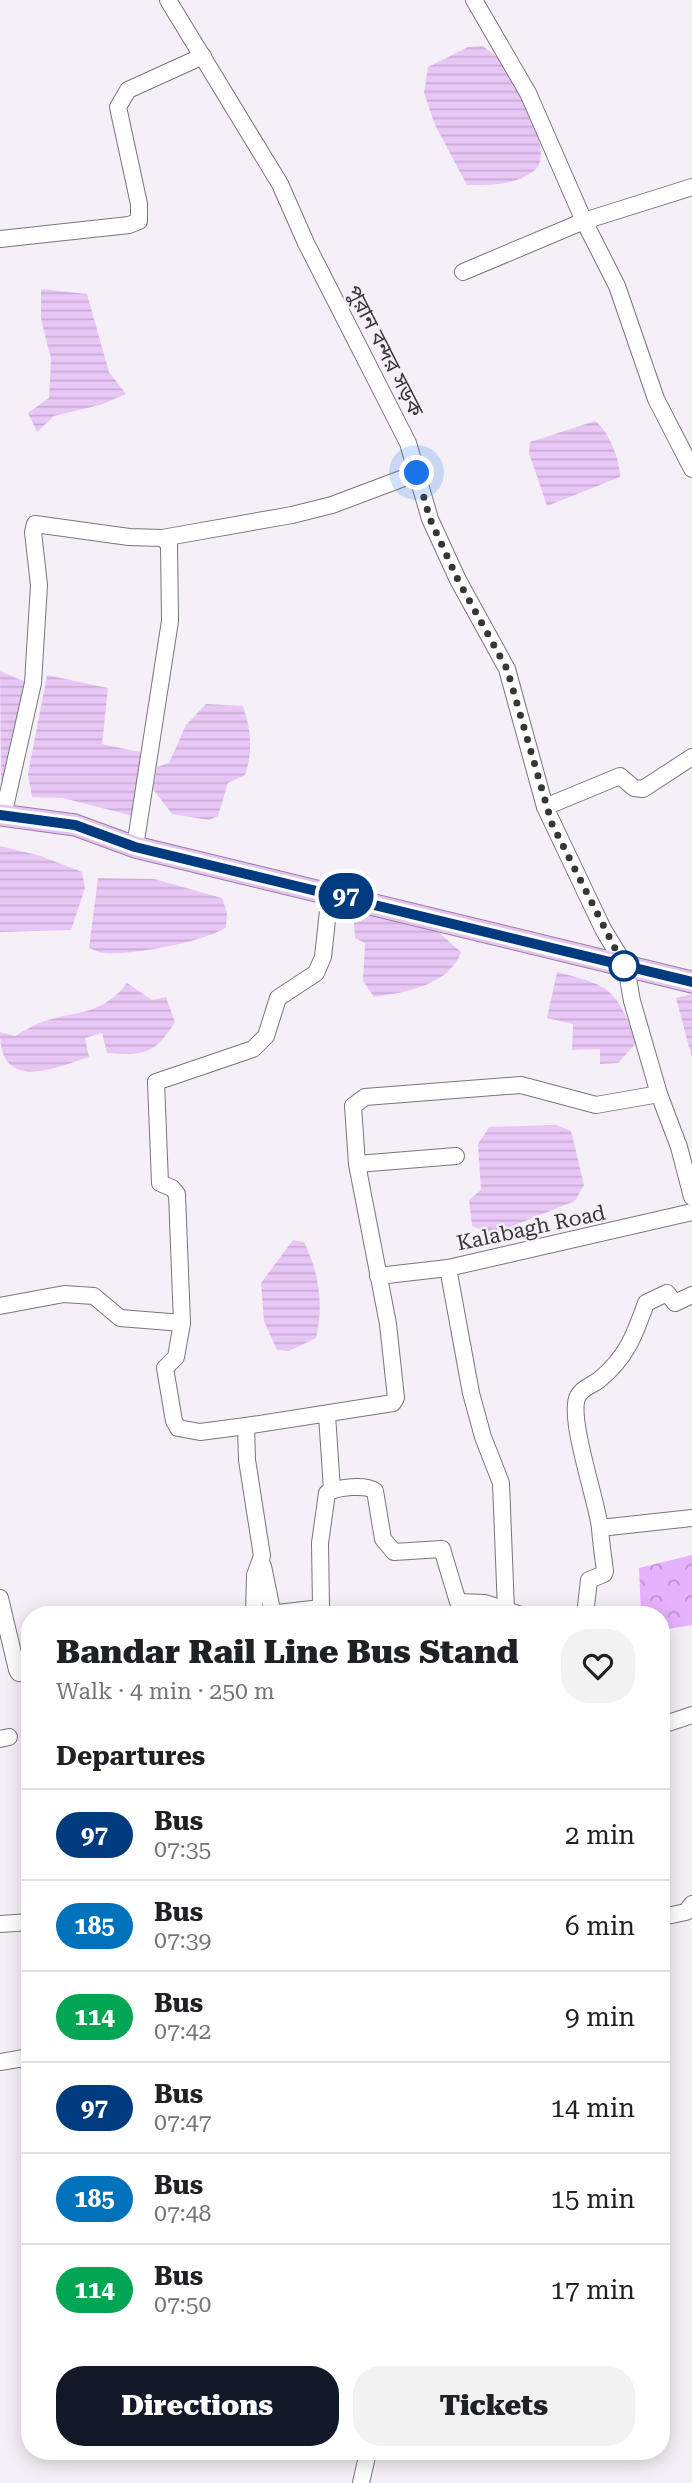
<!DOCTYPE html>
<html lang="en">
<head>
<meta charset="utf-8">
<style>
	:root { --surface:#fff; --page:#f2f2f2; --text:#202124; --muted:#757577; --line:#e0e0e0; --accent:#111827 }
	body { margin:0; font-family:"Roboto Serif","Noto Sans Bengali",serif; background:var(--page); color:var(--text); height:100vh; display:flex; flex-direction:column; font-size:26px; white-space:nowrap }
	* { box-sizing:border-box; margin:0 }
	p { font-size:23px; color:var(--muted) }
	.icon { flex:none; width:38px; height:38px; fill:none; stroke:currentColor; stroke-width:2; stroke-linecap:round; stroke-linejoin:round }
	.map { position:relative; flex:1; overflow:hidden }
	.drawer { position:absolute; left:21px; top:1606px; width:649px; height:854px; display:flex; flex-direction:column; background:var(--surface); border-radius:28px; box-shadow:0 4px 18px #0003 }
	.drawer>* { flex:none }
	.badge { padding:0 14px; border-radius:23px; font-size:24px; line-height:46px }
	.you { position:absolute; width:35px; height:35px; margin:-18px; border:5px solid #fff; border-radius:50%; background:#1a73e8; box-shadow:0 0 0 10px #1a73e833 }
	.map>.badge { position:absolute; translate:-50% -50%; box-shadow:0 0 0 4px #fff }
	h2 { padding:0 35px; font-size:26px; line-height:63px }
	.round { display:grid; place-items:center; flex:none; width:74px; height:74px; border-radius:28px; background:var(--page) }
	.headline { display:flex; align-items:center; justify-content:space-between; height:119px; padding:0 35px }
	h1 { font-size:33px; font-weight:800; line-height:52px }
	.action { display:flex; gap:14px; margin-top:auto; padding:14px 35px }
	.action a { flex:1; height:80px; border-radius:28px; background:var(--accent); color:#fff; font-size:28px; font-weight:800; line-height:80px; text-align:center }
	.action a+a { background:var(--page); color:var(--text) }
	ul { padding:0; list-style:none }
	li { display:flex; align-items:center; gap:21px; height:91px; padding:0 35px; border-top:2px solid var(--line) }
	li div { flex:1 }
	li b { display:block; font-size:26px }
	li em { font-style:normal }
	li .badge { min-width:77px; font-weight:700; text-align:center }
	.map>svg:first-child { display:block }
</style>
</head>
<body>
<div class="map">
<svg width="692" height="2483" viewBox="0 0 692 2483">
	<defs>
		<pattern id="park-crowns" width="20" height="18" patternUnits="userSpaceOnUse" patternTransform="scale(1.75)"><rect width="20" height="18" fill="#e7b2fd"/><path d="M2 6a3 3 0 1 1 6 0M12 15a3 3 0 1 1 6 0" fill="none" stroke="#bc92ce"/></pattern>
		<pattern id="water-rules" width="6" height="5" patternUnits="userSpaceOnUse" patternTransform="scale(1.75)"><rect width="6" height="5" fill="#e8c7f6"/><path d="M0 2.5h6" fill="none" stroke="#c8acd4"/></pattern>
	</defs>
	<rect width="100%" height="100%" fill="#f5f0f7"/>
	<path fill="url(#park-crowns)" d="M692,1555V1625L662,1630V1615H641L639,1568Z"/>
	<g fill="url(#water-rules)">
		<path d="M483,46C488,51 496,55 500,60C514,77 556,152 535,170C515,186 490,185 467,185L435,125L424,93L428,67L468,47Z"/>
		<path d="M41,289L87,294L109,372L126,394L100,405L54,416L37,432L28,413L49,398L51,359L41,319Z"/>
		<path d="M595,421C609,431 620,460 620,477L547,506L529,453L530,442Z"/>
		<path d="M0,671L26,682L9,775L1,780Z"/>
		<path d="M47,675L108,688L102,744L140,752L145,778L137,817L63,798L32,797L28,774Z"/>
		<path d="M206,704L243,706C251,729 253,752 245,775L228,783L218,816L209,820L172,814L153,789L157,767L169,763L186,725Z"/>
		<path d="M0,846L41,856L82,872L85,888L71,930L0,932Z"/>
		<path d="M98,878L154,879L222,898L227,913L226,927C209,941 128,956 105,953C100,953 94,950 89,948Z"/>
		<path d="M353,908L436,930L461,952C449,986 405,992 374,997L363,981L365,943L355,938Z"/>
		<path d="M557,972C614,987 614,988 637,1042L618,1063L600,1064V1049L572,1050L573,1024L547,1018Z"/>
		<path d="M127,983L152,1000L166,997L175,1022C154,1055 145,1055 107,1053L102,1033L85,1038L89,1057C52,1069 0,1092 0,1032L15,1036C25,1030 35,1024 45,1021C80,1010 102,1015 127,983Z"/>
		<path d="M692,994V1058L676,998Z"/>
		<path d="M556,1125L571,1131L584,1185L575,1201L492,1234L472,1226L469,1200L481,1190L478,1144L489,1127Z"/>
		<path d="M293,1240L304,1242C319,1273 324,1304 316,1338L289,1351L277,1350L264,1321L261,1283Z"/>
	</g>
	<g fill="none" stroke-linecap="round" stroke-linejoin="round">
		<defs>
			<g id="minor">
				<path d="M168,0L280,184L306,243L408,443L430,519L458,580L507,669L545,807L603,929L626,967L632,1001L659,1094L679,1147L692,1197"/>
				<path d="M474,0L528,93L584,221L692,187"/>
				<path d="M0,239L129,225L139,221V204L118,107L128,90L203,56"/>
				<path d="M463,272L584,221L617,286L656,399L692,469"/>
				<path d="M545,807L620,776L634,788L643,789L692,757"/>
				<path d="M3,816L33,683L39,585L33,532L35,524L129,537L162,538L292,515L332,505L417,473"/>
				<path d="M135,847L170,621L169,544L162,538"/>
				<path d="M357,1164L456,1156"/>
				<path d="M448,1268L471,1393L483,1437L501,1483L506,1610"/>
				<path d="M378,1276L448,1268L692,1212"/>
				<path d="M0,1306L64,1294L94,1296L120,1318L182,1323L177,1194L172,1188L160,1183L156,1082L253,1049L266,1036L278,998L316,973L323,957L330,892"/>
				<path d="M182,1323L176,1357L165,1368L174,1421L178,1428L200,1432L246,1426"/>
				<path d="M327,1415L332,1490"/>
				<path d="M600,1528L692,1518"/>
				<path d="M263,1566L272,1610L278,1613L321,1608L323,1615"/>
				<path d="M0,1598L17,1670L19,1673L30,1672"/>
				<path d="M321,1608L320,1543L327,1493C337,1487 366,1484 375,1491L383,1539L394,1552L442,1549L458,1602L485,1603L521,1615"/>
				<path d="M254,1615L255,1575L262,1556L247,1460L246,1426L393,1403L396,1398L388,1324L357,1164L353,1106L365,1097L521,1085L596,1105L659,1094"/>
				<path d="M585,1615L589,1580L604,1574L605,1571C603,1556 601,1542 600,1528C597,1501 567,1416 578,1396C583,1387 593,1385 599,1380C627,1357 635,1334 646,1303L667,1293L675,1303L692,1295"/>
				<path d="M662,1725L692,1715"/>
				<path d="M0,1739L9,1737"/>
				<path d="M662,1917L686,1912L692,1904"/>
				<path d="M0,1924L30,1922"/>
				<path d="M0,2062L30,2057"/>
				<path d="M361,2483L368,2452"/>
			</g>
			<path id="major" d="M0,815L75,825L135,847L692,982"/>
		</defs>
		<use href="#minor" stroke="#7a757c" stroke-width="18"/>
		<use href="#major" stroke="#9a7aa8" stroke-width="23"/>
		<use href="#minor" stroke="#fff" stroke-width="16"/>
		<use href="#major" stroke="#e3c5ef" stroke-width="21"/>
	</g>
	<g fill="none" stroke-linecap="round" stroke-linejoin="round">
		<defs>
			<path id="line" d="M0,815L75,825L135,847L692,982"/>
		</defs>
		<use href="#line" stroke="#fff" stroke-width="16"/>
		<use href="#line" stroke="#003b80" stroke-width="10"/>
		<path stroke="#373538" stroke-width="7" stroke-dasharray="0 12.6" d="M417,473L430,519L458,580L507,669L552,824L624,966"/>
	</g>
	<circle fill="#fff" stroke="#003b80" stroke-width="3.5" cx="624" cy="966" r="14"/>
	<g text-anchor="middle" stroke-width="5" stroke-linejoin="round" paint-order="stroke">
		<g font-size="21" fill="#373538" stroke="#f5f0f7">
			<text transform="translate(385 351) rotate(63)" y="7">পুরান বন্দর সড়ক</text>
			<text transform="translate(531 1228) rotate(-12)" y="7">Kalabagh Road</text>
		</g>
	</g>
</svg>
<div class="you" style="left:417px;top:473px"></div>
<b class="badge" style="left:346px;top:896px;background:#003b80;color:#fff">97</b>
<section class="drawer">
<div class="headline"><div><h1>Bandar Rail Line Bus Stand</h1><p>Walk · 4 min · 250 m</p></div><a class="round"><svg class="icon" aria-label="heart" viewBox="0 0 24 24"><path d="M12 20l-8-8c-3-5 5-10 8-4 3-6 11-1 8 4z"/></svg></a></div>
<h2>Departures</h2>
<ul>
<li><span class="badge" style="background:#003b80;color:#fff">97</span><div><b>Bus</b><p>07:35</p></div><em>2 min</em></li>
<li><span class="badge" style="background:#0072bc;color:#fff">185</span><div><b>Bus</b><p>07:39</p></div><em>6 min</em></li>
<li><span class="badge" style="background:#00a651;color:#fff">114</span><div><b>Bus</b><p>07:42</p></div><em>9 min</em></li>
<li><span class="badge" style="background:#003b80;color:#fff">97</span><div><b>Bus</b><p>07:47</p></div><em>14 min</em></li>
<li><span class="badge" style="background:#0072bc;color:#fff">185</span><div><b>Bus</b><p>07:48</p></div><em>15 min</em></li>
<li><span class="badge" style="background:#00a651;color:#fff">114</span><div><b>Bus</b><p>07:50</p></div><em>17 min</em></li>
</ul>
<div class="action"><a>Directions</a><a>Tickets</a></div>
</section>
</div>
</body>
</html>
